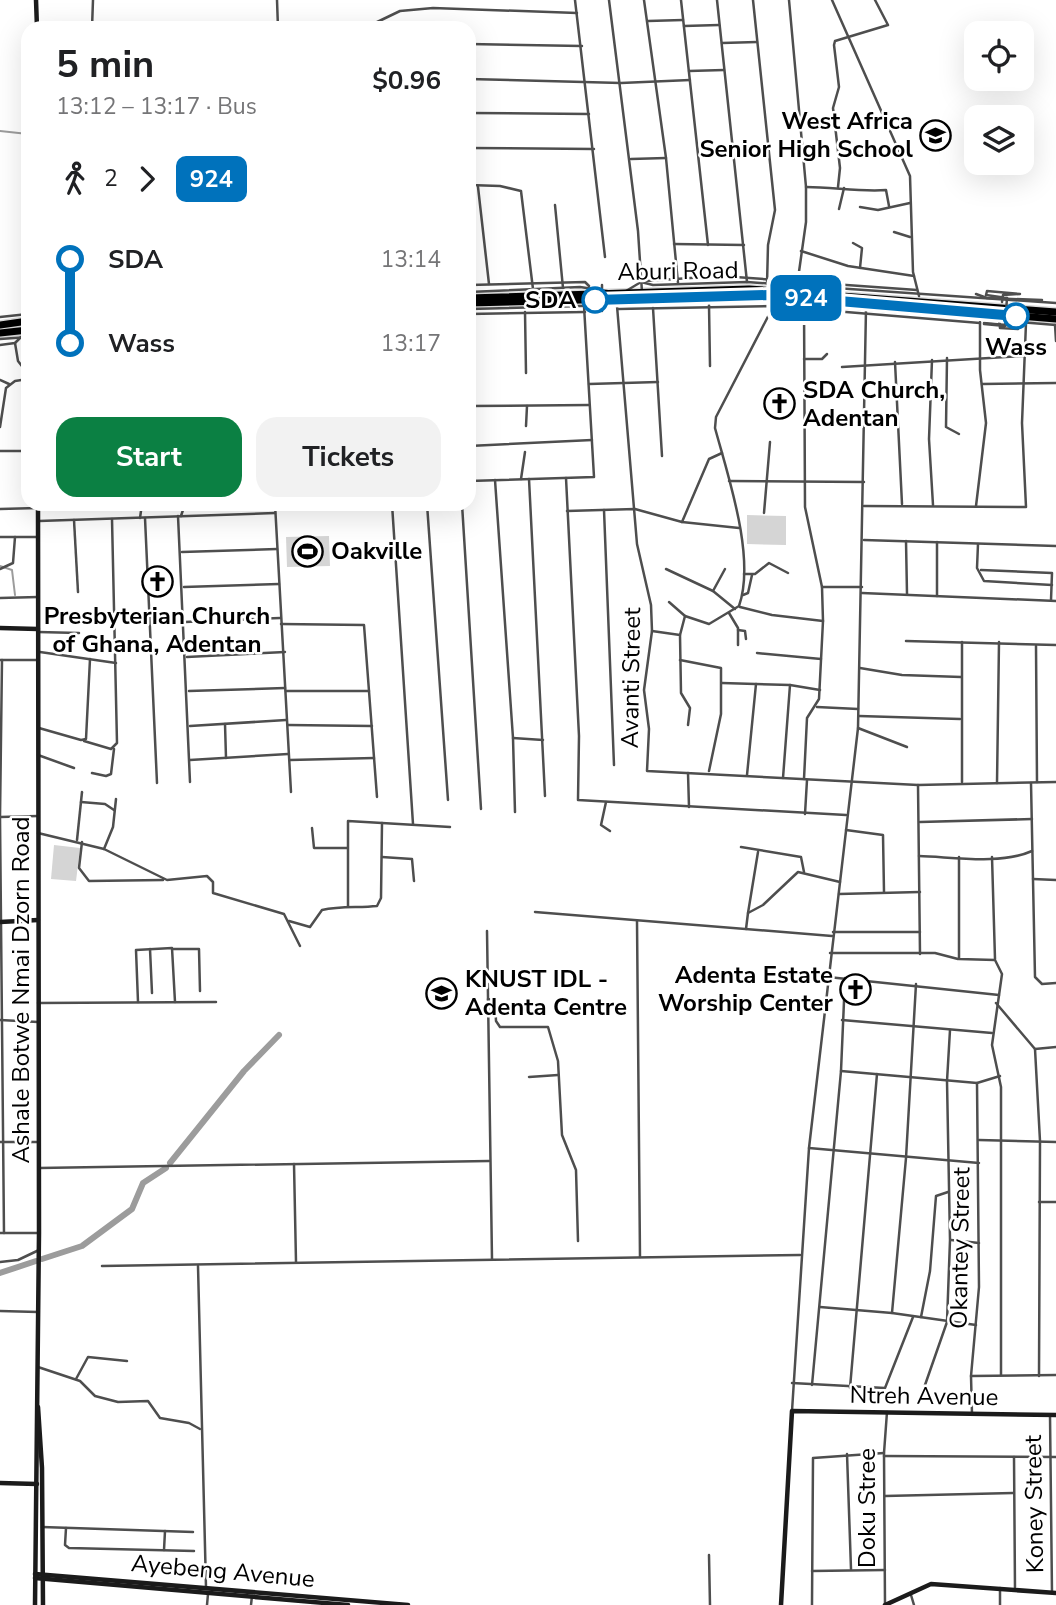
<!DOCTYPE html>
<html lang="en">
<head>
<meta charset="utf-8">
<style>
	:root { --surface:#fff; --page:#f2f2f2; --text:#202124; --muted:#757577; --accent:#0b8043 }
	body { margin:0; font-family:"Nunito Sans",sans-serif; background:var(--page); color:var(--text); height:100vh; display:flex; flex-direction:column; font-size:26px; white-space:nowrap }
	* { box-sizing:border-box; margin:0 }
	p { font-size:23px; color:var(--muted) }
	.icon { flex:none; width:38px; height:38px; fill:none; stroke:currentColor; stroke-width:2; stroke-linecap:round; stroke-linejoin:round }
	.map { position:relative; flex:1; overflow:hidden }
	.sheet { position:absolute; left:21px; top:21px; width:455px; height:490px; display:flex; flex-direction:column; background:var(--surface); border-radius:21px; box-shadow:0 7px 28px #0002 }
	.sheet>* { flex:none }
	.badge { padding:0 14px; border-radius:10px; font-size:24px; line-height:46px }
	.controls { position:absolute; left:964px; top:21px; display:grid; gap:14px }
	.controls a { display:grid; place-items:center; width:70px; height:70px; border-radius:14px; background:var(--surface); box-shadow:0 7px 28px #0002; font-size:35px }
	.map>.badge { position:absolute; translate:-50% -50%; box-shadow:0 0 0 4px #fff }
	.legs { display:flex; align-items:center; gap:10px; height:77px; padding:0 35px; font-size:23px }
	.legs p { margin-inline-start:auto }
	.head { display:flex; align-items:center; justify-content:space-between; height:119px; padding:0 35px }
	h1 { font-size:38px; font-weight:700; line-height:52px }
	.cta { display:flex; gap:14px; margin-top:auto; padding:14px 35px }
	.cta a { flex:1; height:80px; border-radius:21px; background:var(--accent); color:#fff; font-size:28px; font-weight:700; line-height:80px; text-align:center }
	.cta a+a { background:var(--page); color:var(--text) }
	ul { padding:0 35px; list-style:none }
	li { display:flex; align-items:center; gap:24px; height:84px; font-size:26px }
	li i { display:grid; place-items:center; width:10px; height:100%; margin:0 9px; background:currentColor }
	li i::after { content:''; width:18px; height:18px; margin:-9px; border:5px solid; border-radius:50%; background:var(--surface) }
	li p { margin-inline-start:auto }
	li:first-child i { background:linear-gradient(#0000 50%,currentColor 0) }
	li:last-child i { background:linear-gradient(currentColor 50%,#0000 0) }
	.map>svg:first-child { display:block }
</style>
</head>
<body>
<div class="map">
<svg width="1056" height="1605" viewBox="0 0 1056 1605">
	<rect width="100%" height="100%" fill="#fff"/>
	<g fill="#d5d5d5">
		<path d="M747,515L786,516V545L747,544Z"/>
		<path d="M329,536L330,566L287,567L286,537Z"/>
		<path d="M54,845L80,848L76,881L51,879Z"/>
	</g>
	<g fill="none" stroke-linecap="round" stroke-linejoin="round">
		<g stroke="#9c9c9c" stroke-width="2">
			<path d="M0,131L28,134"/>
			<path d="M0,566L12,570L15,595"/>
		</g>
		<g stroke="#9c9c9c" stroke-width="6">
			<path d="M170,1163L244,1071L279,1035"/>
			<path d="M42,1259L82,1246L132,1209L143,1183L166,1168"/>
			<path d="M0,1273L36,1261"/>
		</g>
		<defs>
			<g id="highway">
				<path d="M469,298L749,289L1056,312"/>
				<path d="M469,303L767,295L1056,319"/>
				<path d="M0,325L28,321"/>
				<path d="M0,333L28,330"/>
			</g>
		</defs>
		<use href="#highway" stroke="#dbdbdb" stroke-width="10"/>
		<g stroke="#4e4e4e" stroke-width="2.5">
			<path d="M277,0L278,28"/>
			<path d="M575,0L605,257"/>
			<path d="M609,0L638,231L642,292"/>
			<path d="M644,0L666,158L678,283"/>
			<path d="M681,0L708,245"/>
			<path d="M717,0L747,282"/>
			<path d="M753,0L775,210L768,245L767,284"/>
			<path d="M789,0L806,187V222L797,286"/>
			<path d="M832,0L910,176L913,272L919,296"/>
			<path d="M648,21L683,20"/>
			<path d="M684,26L719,25"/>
			<path d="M92,28L93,0"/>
			<path d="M320,28L373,24L400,11L433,8L577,13"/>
			<path d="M722,43L757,42"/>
			<path d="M469,44L582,46"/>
			<path d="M689,71L724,70"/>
			<path d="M469,79L621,83L690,80"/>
			<path d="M469,113L589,114"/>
			<path d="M469,148L594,149"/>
			<path d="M631,159L666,158"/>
			<path d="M469,185L500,186L521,191L533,289"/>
			<path d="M478,187L489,284"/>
			<path d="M806,187C833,187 860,192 886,190L889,206"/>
			<path d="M838,187L840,168L833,108L839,87L834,45L835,41L888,25L875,0"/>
			<path d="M555,205L563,288"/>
			<path d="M860,207L878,210L910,203"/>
			<path d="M839,209L844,188"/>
			<path d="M894,232L910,237"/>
			<path d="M853,243L862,248L860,268"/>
			<path d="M674,244L744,245"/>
			<path d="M801,251L848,266L914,276"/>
			<path d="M645,281L721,276L917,290"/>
			<path d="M469,285L585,282L589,286"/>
			<path d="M626,291L641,282L653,285L747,282L1056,303"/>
			<path d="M469,292L580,287L607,291"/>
			<path d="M976,294L987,298L1042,300"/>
			<path d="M1002,302L1003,295L1020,294L987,291L986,295L1007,298"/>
			<path d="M709,305L710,366"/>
			<path d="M617,306L637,544L651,605L652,631L644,690L649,729L647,771L918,785L1056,782"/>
			<path d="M653,308L662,456"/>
			<path d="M469,309L761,301L1056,325"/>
			<path d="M618,309L773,306L980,323"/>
			<path d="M525,312L526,373"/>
			<path d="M469,314L585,312"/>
			<path d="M0,317L28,314"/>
			<path d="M999,320L1000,328L1018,329L1017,326C1006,325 995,324 984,323V324L1005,326"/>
			<path d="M1055,325L1056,341"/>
			<path d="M0,339L28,337"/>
			<path d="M15,343L18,361L28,374"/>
			<path d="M0,345L15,343L21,337"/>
			<path d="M947,358L946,427L959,434"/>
			<path d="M804,359H822L827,354"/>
			<path d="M932,360L929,439L933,505"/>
			<path d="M895,362L902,504"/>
			<path d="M842,367L1024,356"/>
			<path d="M0,380L9,384"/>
			<path d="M589,384L658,382"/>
			<path d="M982,384L1056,383"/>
			<path d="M469,406L589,405"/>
			<path d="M526,426L527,406"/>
			<path d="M0,427L6,388L15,381L28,379"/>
			<path d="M469,446L592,440"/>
			<path d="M0,451H28"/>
			<path d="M566,478L579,736L578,800L846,815"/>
			<path d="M521,479L525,452"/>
			<path d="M529,479L545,796"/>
			<path d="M495,480L513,738L515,812"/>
			<path d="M469,481L594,477L584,306"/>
			<path d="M729,481L864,482"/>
			<path d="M275,504L291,792"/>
			<path d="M392,504L413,824"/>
			<path d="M427,504L448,800"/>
			<path d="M462,504L481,809"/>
			<path d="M864,506L1026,507L1022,423L1026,323"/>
			<path d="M976,506L986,423L980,370V322"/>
			<path d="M0,509L38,508"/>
			<path d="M604,510L614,765"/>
			<path d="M567,511L635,509L682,522L739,528"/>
			<path d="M764,513L770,442"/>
			<path d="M178,516L190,782"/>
			<path d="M181,516L185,504"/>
			<path d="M140,518L142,504"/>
			<path d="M145,518L157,783"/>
			<path d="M74,520L78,592"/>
			<path d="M39,521L275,513"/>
			<path d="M682,522L709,459L722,453"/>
			<path d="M0,537H38"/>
			<path d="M864,540L1056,546"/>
			<path d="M906,541L907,594"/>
			<path d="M937,542V596"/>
			<path d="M978,544L977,568L984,581L1052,585"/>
			<path d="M182,552L277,549"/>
			<path d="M0,569L13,563L15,537"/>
			<path d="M666,569L713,591L735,609"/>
			<path d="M981,570L1052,573L1051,600"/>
			<path d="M744,574H755L769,563L788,573"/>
			<path d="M184,587L279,584"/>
			<path d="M822,587H862"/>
			<path d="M713,591L725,569"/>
			<path d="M862,593L1056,601"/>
			<path d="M743,595L748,593L752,575"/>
			<path d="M0,598L38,597"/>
			<path d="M669,602L685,616"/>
			<path d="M740,607L772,615L823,621"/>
			<path d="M729,613L738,628V645"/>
			<path d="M185,622L280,618"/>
			<path d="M281,624L364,625L377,797"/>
			<path d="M738,630L745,631L746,639"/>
			<path d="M652,631L680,635L681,693L690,708L688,725"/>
			<path d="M38,632L79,633"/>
			<path d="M680,635L685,616L709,624L739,606C756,558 728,476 715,428L716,417L775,303"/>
			<path d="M906,641L1056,645"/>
			<path d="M1036,646L1037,782"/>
			<path d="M40,652L116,663"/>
			<path d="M757,653L821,659"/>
			<path d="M187,657L285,652"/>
			<path d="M0,660H38"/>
			<path d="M2,660L0,817L4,1233"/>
			<path d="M680,660L721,668V714L709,771"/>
			<path d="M860,668L902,675L961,677"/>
			<path d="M722,683L790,685L820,690"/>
			<path d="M189,691L285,688"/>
			<path d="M286,691H369"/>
			<path d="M817,707L858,709"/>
			<path d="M859,716L960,719"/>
			<path d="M225,724L226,758"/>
			<path d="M288,725L372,726"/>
			<path d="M190,726L286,720"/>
			<path d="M39,728L81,740L86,739L90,659"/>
			<path d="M858,728L907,747"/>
			<path d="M513,738L543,740"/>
			<path d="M84,741L111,749L117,743L112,519"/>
			<path d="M38,755L74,768"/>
			<path d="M190,760L288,754"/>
			<path d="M290,760L374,758"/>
			<path d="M92,773L106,776L111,774L114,749"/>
			<path d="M688,773L689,807"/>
			<path d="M747,775L756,684"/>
			<path d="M783,778L790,685"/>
			<path d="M804,779L807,718L819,699L823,621L822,587L805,507L804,304"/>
			<path d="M962,782V642"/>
			<path d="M997,783L999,642"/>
			<path d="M1031,783L1035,977L1042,984L1056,983"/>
			<path d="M918,785L920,954"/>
			<path d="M81,802L105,804L114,810"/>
			<path d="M606,802L601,825L610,831"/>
			<path d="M805,814L807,780"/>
			<path d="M0,817L38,816"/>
			<path d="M920,822L1032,819"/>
			<path d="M382,823L450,827"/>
			<path d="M312,828L314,848H347"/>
			<path d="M846,830L883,835L884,892"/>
			<path d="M38,833L104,849L167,880L207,876L213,882V893L284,914L300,946"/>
			<path d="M77,840L82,792"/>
			<path d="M82,842L79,868L89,881L163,880"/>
			<path d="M741,847L801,857L804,872"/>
			<path d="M104,849L113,827L116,799"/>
			<path d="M919,856C953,857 1001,865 1032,851"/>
			<path d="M382,857L412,859L414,881"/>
			<path d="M959,857V959L995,960L1002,974L992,1045L1001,1087V1375"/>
			<path d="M992,857L995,959"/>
			<path d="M1033,879L1056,880"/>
			<path d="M839,894L920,892"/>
			<path d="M535,912L832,936"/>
			<path d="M748,913L758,852"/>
			<path d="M289,921L310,927L322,910C341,906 359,908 377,906L381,898L382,823L348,821V906"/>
			<path d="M637,921L640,1257"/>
			<path d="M746,929L748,913L763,905L798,872L840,882"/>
			<path d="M487,931L492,1259"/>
			<path d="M833,932H920"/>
			<path d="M150,949L152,993"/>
			<path d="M173,949H199L200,991"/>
			<path d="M830,953H935L958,959"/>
			<path d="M828,977L999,995"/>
			<path d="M488,999L495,1001L496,1021L500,1027H548L558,1061L562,1135L576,1170L578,1241"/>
			<path d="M138,1002L136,950L172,948L175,1002"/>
			<path d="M38,1003L216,1002"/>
			<path d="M996,1003L1035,1049L1056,1047"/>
			<path d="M0,1020L38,1022"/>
			<path d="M842,1020L992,1033"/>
			<path d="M1035,1049L1040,1141L1039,1376"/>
			<path d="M841,1071L977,1083L1000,1076"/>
			<path d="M529,1077L558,1075"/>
			<path d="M979,1140L1056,1142"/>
			<path d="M0,1142H39"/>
			<path d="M809,1148L979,1163"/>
			<path d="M294,1164L296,1262"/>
			<path d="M39,1168L489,1161"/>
			<path d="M1039,1202H1056"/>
			<path d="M0,1233H39"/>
			<path d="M951,1240L979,1243"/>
			<path d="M0,1262L18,1260L39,1250"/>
			<path d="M102,1266L800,1255"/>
			<path d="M198,1266L206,1587"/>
			<path d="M820,1307L892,1313L976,1325"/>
			<path d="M0,1311L38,1312"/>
			<path d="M892,1313L906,1158L916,984"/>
			<path d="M921,1317L930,1271L936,1196L948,1192"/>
			<path d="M38,1367L80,1381L95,1396L118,1402L148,1401L160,1418L189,1423L200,1429"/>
			<path d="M971,1376L1056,1375"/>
			<path d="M76,1379L88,1357L127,1361"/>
			<path d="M792,1383L885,1388L913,1317"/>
			<path d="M812,1385L841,1071L845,978"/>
			<path d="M925,1385L947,1322L950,1240L947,1081L950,1030"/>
			<path d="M850,1388L877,1074"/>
			<path d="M792,1411L809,1148L858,728L866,309"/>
			<path d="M972,1414L971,1376L979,1287L977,1083"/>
			<path d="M1050,1415L1052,1593"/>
			<path d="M847,1454L851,1569"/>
			<path d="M884,1456L1056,1457"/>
			<path d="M1014,1457L1015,1589"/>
			<path d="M885,1496L1013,1493"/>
			<path d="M42,1527L193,1532"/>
			<path d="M66,1528L65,1545L69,1548L194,1551"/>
			<path d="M164,1550L165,1531"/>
			<path d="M709,1555L710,1605"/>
			<path d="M812,1571L885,1570"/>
			<path d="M911,1595L914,1605"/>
			<path d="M207,1605L208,1594"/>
			<path d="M251,1605L252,1596"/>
			<path d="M812,1605L813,1458L884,1453"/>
			<path d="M885,1605L884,1453L887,1412"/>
			<path d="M1000,1605V1588"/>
		</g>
		<g stroke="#1b1b1b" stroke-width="4.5">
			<path d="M36,0L37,28"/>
			<path d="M0,628L38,629"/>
			<path d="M0,922L38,920"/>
			<path d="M38,1407L42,1468L43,1605"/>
			<path d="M0,1483L37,1484"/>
			<path d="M35,1574L408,1605"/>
			<path d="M35,1578L348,1605"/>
			<path d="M35,1605L39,1233L38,504"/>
			<path d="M781,1605L792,1411L1056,1415"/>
			<path d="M885,1605L931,1584L1056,1593"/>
		</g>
		<use href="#highway" stroke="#000" stroke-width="7"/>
		<g stroke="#4e4e4e" stroke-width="2.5">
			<path d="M602,285V311"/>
			<path d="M1005,326L1007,298"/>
		</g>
	</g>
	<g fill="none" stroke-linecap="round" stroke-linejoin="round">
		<defs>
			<path id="line-1" d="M595,300L768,295L1016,316"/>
		</defs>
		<use href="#line-1" stroke="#fff" stroke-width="16"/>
		<use href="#line-1" stroke="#0072bc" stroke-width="10"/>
	</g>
	<defs>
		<symbol id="school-ring" viewBox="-11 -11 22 22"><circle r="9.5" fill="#fff" stroke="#000" stroke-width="1.5"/><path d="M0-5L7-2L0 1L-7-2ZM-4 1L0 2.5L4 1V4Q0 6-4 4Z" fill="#000"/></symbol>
		<symbol id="church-ring" viewBox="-11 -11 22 22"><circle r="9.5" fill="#fff" stroke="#000" stroke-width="1.5"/><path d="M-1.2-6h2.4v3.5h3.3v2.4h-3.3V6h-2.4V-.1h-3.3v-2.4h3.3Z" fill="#000"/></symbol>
		<symbol id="stadium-ring" viewBox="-11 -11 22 22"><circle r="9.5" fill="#fff" stroke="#000" stroke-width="1.5"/><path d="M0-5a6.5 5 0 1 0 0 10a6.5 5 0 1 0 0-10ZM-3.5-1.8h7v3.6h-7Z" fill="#000"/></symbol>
		<symbol id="university-ring" viewBox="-11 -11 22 22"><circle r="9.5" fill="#fff" stroke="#000" stroke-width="1.5"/><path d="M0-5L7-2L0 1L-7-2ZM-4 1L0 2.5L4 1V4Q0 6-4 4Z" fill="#000"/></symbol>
	</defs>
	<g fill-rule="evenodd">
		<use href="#school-ring" x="918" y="118" width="35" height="35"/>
		<use href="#church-ring" x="762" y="386" width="35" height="35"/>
		<use href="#stadium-ring" x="290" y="534" width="35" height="35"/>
		<use href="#church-ring" x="140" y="564" width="35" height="35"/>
		<use href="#church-ring" x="838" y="972" width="35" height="35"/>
		<use href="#university-ring" x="424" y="976" width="35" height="35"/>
	</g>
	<g fill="#fff" stroke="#0072bc" stroke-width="3.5">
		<circle cx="595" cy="300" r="12"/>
		<circle cx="1016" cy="316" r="12"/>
	</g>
	<g text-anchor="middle" stroke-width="5" stroke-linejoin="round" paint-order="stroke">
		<g font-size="24" font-weight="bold" fill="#000" stroke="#fff" text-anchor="start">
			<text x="913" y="129" text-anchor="end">West Africa<tspan x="913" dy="28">Senior High School</tspan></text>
			<text x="803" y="398">SDA Church,<tspan x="803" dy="28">Adentan</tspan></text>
			<text x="331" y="559">Oakville</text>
			<text x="157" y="624" text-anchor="middle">Presbyterian Church<tspan x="157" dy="28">of Ghana, Adentan</tspan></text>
			<text x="833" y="983" text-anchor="end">Adenta Estate<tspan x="833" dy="28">Worship Center</tspan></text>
			<text x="465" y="987">KNUST IDL -<tspan x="465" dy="28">Adenta Centre</tspan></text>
		</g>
		<g font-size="24" fill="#000" stroke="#fff">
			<text transform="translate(678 271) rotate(-1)" y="8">Aburi Road</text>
			<text transform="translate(631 678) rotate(-89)" y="8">Avanti Street</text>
			<text transform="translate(21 990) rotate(-90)" y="8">Ashale Botwe Nmai Dzorn Road</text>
			<text transform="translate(960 1248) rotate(-89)" y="8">Okantey Street</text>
			<text transform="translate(924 1396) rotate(1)" y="8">Ntreh Avenue</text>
			<text transform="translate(1034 1504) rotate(-91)" y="8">Koney Street</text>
			<text transform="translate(867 1508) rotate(-90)" y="8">Doku Stree</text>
			<text transform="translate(223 1571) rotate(5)" y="8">Ayebeng Avenue</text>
		</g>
		<g font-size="24" font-weight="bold" fill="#000" stroke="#fff" text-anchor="end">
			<text x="576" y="308">SDA</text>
			<text x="1016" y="355" text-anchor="middle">Wass</text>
		</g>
	</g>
</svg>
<div class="controls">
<a><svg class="icon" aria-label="locate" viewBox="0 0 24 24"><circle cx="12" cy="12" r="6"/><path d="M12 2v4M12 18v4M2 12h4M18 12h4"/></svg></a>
<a><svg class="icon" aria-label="layers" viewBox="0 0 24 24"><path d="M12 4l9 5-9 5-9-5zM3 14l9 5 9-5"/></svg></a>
</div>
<b class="badge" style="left:806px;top:298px;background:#0072bc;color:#fff">924</b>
<section class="sheet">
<div class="head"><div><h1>5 min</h1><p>13:12 – 13:17 · Bus</p></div><b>$0.96</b></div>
<div class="legs"><svg class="icon" aria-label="walk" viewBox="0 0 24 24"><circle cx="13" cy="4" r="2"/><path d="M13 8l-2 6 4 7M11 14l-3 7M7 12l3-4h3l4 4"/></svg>2<svg class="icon" aria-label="forward" viewBox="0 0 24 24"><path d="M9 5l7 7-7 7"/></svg><b class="badge" style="background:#0072bc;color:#fff">924</b></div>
<ul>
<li><i style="color:#0072bc"></i><b>SDA</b><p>13:14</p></li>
<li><i style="color:#0072bc"></i><b>Wass</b><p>13:17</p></li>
</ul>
<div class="cta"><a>Start</a><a>Tickets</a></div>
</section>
</div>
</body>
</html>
